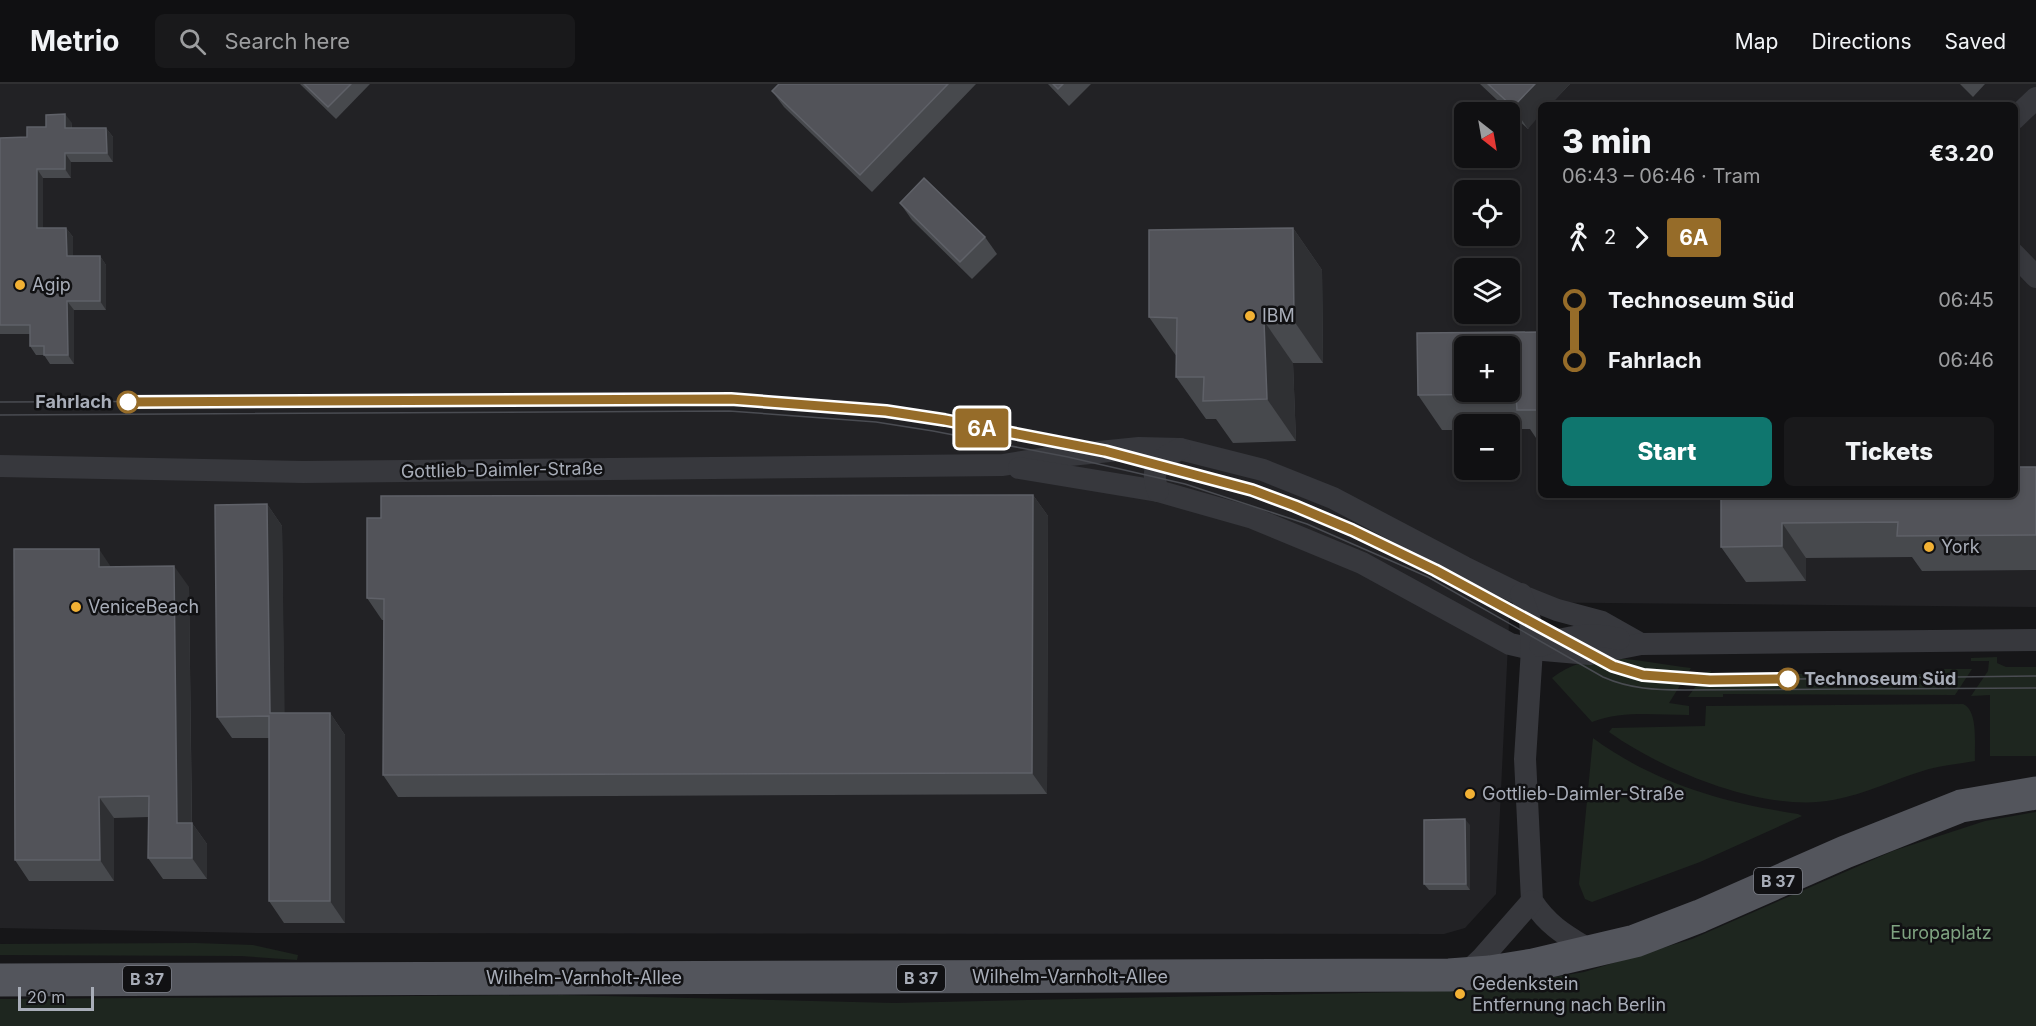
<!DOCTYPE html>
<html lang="en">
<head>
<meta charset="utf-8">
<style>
	:root { --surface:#101012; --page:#19191b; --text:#f1f3f6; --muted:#9c9d9f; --line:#303032; --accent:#0f766e }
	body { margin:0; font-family:Inter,sans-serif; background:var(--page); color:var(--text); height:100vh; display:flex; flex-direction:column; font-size:22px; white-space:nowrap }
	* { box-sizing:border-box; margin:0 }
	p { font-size:20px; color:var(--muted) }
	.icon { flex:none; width:33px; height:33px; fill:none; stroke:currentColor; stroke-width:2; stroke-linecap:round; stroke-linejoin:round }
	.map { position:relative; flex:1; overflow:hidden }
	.details { position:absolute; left:1538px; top:18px; width:480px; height:396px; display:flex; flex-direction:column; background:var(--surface); border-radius:9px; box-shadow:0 3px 9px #0003,0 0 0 2px var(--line) }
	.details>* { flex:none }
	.badge { padding:0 12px; border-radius:4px; font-size:21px; line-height:39px }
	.needle { width:39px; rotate:149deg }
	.tools { position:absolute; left:1454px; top:18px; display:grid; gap:12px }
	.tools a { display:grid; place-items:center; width:66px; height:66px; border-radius:9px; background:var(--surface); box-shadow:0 3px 9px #0003,0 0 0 2px var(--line); font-size:30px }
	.scale { position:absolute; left:18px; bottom:15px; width:76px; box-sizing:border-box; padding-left:6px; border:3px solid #a8adb8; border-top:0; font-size:16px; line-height:21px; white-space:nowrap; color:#a8adb8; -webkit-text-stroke:4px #111113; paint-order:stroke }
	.map>.badge { position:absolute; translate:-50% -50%; box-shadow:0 0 0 3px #fff }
	.legs { display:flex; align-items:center; gap:9px; height:66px; padding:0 24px; font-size:20px }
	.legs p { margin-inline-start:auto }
	.overview { display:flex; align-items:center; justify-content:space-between; height:102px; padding:0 24px }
	h1 { font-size:33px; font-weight:800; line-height:45px }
	.primary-button { display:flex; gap:12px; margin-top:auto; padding:12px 24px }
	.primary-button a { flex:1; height:69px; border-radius:9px; background:var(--accent); color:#fff; font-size:24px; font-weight:800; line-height:69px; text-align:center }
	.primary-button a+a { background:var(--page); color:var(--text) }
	ul { padding:0 24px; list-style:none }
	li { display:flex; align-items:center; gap:21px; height:60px; font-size:22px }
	li i { display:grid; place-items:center; width:9px; height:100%; margin:0 8px; background:currentColor }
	li i::after { content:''; width:15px; height:15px; margin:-8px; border:4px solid; border-radius:50%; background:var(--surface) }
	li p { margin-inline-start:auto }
	li:first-child i { background:linear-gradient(#0000 50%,currentColor 0) }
	li:last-child i { background:linear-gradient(currentColor 50%,#0000 0) }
	header { display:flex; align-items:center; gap:36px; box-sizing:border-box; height:84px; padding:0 30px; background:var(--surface); border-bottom:2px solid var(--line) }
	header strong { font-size:28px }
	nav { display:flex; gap:33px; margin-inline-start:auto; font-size:21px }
	.search { width:420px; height:54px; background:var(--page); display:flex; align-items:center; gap:15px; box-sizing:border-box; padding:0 21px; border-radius:9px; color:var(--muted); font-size:22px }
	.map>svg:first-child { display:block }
</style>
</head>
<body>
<header>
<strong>Metrio</strong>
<div class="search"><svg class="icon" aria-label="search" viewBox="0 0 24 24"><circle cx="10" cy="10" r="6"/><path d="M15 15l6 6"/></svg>Search here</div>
<nav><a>Map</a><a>Directions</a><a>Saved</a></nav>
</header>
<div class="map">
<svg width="2036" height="942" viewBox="0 0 2036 942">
	<rect width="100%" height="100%" fill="#161618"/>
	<path fill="#222225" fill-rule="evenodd" d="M0,0H2036V523L1510,518L1496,810L1465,844L1444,850L255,849L0,844ZM1540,21H2014V411H1540ZM1464,28H1509V74H1464ZM1464,106H1509V152H1464ZM1464,184H1509V230H1464ZM1464,262H1509V308H1464ZM1464,340H1509V386H1464Z"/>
	<g fill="#1e261f">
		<path d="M1997,573V579L2006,583H2036V672H1990V611L1971,612L1988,587L1989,577H1971V574Z"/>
		<path d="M1610,574C1637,575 1664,581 1691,584L1669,619L1689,622V631C1657,631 1623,626 1592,638L1552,594C1570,580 1588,576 1610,574Z"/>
		<path d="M1935,585H1972L1955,611L1723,610V613H1688L1706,588L1711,587L1712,590H1935Z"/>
		<path d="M1963,620C1979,627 1974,662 1975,677C1960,680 1944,681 1929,685C1897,694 1866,710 1833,716C1765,729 1664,687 1609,648L1612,644L1705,642L1706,622Z"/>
		<path d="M1593,654C1654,699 1724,719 1798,730L1802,732L1700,778L1592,818L1585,815L1579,800Z"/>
		<path d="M2036,728V942H0V915L562,911L894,919L1404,908L1495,903L1584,888L1692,855L1893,767L1985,737Z"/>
		<path d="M195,859L253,861L298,871L297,876L241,872L0,871V860Z"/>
	</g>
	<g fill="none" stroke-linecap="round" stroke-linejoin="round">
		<g stroke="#37383d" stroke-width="22">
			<path d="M2014,35L2036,14"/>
			<path d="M2014,170L2036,193"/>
			<path d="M0,382L303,388L1003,381L1060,372L1139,364L1180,365L1263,386L1333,414L1464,483L1527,514L1557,526L1602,538L1641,560"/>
			<path d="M1019,384L1158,407L1253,434L1362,479L1510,560L1532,565L1590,570L1641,560L2036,556"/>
			<path d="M1158,407C1149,382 1159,376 1180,365"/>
			<path d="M1521,510L1530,536L1532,565L1525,675L1532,817C1549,843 1567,852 1593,868"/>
			<path d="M1540,562C1567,552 1592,548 1619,555"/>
			<path d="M1465,890L1482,874L1532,817"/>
		</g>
		<path stroke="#53555c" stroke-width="33" d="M0,896L1449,891L1490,888L1533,881L1635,857L1700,832L1845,768L1961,722L2036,709"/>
		<g stroke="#4a4c52" stroke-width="1.5">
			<path d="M0,318L731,315L886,327L1105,367L1252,406L1317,430L1435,486L1613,582L1643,591L1710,596L2036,592"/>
			<path d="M0,331L729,327L876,338L933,347L1068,373L1185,400L1307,440L1428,493L1603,593C1630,605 1656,606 1685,606L2036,604"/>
		</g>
	</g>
	<g fill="#47494d">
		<path d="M300,0H370L336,35Z"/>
		<path d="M779,0H976L872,108L784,23L772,7Z"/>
		<path d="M1048,0H1091L1069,22Z"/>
		<path d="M1480,0H1570L1550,21H1540L1528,45Z"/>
		<path d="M1960,0H1985L1973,13Z"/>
		<path d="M72,39V44H106L113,53V78H71V94H43V144H66L73,153V172H100L106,181V226H74V280H50L44,271H36L30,262V250H0V54L27,53L46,43Z"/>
		<path d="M900,119L985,153L997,170L972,195L912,136Z"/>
		<path d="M1293,144L1322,186L1323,279H1293L1296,357L1233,359L1216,335H1206L1176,293L1177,273L1149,233Z"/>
		<path d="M1540,248V360L1530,345H1509V340H1464V346H1442L1418,311Z"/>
		<path d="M2036,383V486L1922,487L1912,473L1806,474V497L1746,498L1721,463V411Z"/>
		<path d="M1033,411L1048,432L1047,710L398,713L383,691L384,536H382L367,514L381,434Z"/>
		<path d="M267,420L282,442L284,629H330L345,651V839H284L269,817V654H232L217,633Z"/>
		<path d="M111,483L189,503L192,739L207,760V795H163L148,774L149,733L114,734V797H29L15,776Z"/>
		<path d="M1470,741V806H1429L1424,800Z"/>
	</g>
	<g fill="#2f3033">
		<path d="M1535,0H1570L1550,21H1540V31L1528,45L1513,23Z"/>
		<path d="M65,30L72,39L71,52L65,44Z"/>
		<path d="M106,44L113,53V78L107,69Z"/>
		<path d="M65,69L71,78V94L65,85Z"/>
		<path d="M37,85L43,94V153L37,144Z"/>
		<path d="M66,144L73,153V181L67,172Z"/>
		<path d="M1293,144L1322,186L1323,279L1294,237Z"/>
		<path d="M100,172L106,181V226L100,217Z"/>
		<path d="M67,217L74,226V280L68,271Z"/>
		<path d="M1264,237L1293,279L1296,357L1267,315Z"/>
		<path d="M1033,411L1048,432L1047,710L1032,689Z"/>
		<path d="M267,420L282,442L285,651L270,629Z"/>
		<path d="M1782,439L1806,474V497L1782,462Z"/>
		<path d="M99,465L113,486L99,483Z"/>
		<path d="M174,482L189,503L192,759V739L207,760V795L192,774L177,739Z"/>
		<path d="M330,629L345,651V839L330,817Z"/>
		<path d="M99,713L114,734V797L100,776Z"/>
		<path d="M1465,735L1470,741V806L1466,800Z"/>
	</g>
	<g fill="#525359" stroke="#5f6168" stroke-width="1.5" fill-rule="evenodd">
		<path d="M304,0H351L328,23Z"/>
		<path d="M779,0H948L860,91L772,7Z"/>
		<path d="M1053,0H1063L1058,5Z"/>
		<path d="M1488,0H1535L1513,23Z"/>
		<path d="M65,30V44H106L107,69H65V85H37V144H66L67,172H100V217H67L68,271H44V262H30V241H0V54L27,53V43H46V31Z"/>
		<path d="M924,94L985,153L960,178L900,119Z"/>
		<path d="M1293,144L1294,237H1264L1267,315L1203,317L1204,293H1176L1177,234L1149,233V146Z"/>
		<path d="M1540,248V326H1517L1516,310L1418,311L1417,249ZM1464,262H1509V308H1464Z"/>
		<path d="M2014,383H2036V451L1897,452L1898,438L1782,439V462L1721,463V411H2014Z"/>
		<path d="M1033,411L1032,689L383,691L384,515L367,514V434H381V412Z"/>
		<path d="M267,420L270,629H330V817H269V632L217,633L215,421Z"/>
		<path d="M14,465H99V483L174,482L177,739H192V774H148L149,712L99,713L100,776H15Z"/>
		<path d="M1465,735L1466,800H1424V736Z"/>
	</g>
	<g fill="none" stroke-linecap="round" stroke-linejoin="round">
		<defs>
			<path id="line-1" d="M128,318L731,315L886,327L945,336L1105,367L1252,406L1295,422L1352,446L1435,486L1613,582L1643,591L1710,596L1788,595"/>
		</defs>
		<use href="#line-1" stroke="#fff" stroke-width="14"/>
		<use href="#line-1" stroke="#966c29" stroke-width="9"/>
	</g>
	<g fill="#f2b134" stroke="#111113" stroke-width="2">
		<circle cx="20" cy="201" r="6"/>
		<circle cx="1250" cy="232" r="6"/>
		<circle cx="1929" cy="463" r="6"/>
		<circle cx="76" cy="523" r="6"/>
		<circle cx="1470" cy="710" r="6"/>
		<circle cx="1460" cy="910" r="6"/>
	</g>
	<g fill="#fff" stroke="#966c29" stroke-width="3">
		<circle cx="128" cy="318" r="10"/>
		<circle cx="1788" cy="595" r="10"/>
	</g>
	<g text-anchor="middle" stroke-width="5" stroke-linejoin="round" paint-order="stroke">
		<g fill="#111113" stroke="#7b7e86" stroke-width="1.5">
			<rect x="1754" y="784" width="48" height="26" rx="4.5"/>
			<rect x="897" y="881" width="48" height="26" rx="4.5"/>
			<rect x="123" y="882" width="48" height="26" rx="4.5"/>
		</g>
		<g font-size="16" font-weight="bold" fill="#a8adb8">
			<text x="1778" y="803">B 37</text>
			<text x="921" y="900">B 37</text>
			<text x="147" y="901">B 37</text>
		</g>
		<g font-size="18" fill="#a8adb8" stroke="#111113" text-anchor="start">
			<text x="32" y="207">Agip</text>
			<text x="1262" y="238">IBM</text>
			<text x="1941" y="469">York</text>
			<text x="88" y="529">VeniceBeach</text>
			<text x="1482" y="716">Gottlieb-Daimler-Straße</text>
			<text x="1472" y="906">Gedenkstein<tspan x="1472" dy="21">Entfernung nach Berlin</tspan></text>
		</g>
		<g font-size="18" font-weight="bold" fill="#a8adb8" stroke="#111113" text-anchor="end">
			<text x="112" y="324">Fahrlach</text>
			<text x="1804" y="601" text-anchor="start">Technoseum Süd</text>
		</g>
		<g font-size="18" fill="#a8adb8" stroke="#111113">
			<text transform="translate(502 386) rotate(-1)" y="6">Gottlieb-Daimler-Straße</text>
			<text x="1070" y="899">Wilhelm-Varnholt-Allee</text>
			<text x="584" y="900">Wilhelm-Varnholt-Allee</text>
		</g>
		<g font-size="18" fill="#7fa381" stroke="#111113">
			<text x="1941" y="855">Europaplatz</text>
		</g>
	</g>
</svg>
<div class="tools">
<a><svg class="needle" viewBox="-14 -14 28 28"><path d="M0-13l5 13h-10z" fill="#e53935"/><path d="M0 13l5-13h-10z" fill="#9c9d9f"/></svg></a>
<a><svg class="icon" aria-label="locate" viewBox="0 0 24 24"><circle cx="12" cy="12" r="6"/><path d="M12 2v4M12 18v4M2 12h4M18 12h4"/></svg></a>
<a><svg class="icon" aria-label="layers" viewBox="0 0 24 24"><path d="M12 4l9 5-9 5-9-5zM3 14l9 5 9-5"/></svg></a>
<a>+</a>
<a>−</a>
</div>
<div class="scale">20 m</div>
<b class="badge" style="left:982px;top:344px;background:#966c29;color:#fff">6A</b>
<section class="details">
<div class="overview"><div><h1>3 min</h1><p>06:43 – 06:46 · Tram</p></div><b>€3.20</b></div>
<div class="legs"><svg class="icon" aria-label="walk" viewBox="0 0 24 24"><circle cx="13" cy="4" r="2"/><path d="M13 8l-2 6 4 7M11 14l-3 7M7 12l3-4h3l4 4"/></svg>2<svg class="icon" aria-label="forward" viewBox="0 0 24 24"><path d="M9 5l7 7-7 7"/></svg><b class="badge" style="background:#966c29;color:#fff">6A</b></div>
<ul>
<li><i style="color:#966c29"></i><b>Technoseum Süd</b><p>06:45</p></li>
<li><i style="color:#966c29"></i><b>Fahrlach</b><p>06:46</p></li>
</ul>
<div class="primary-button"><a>Start</a><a>Tickets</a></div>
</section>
</div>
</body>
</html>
